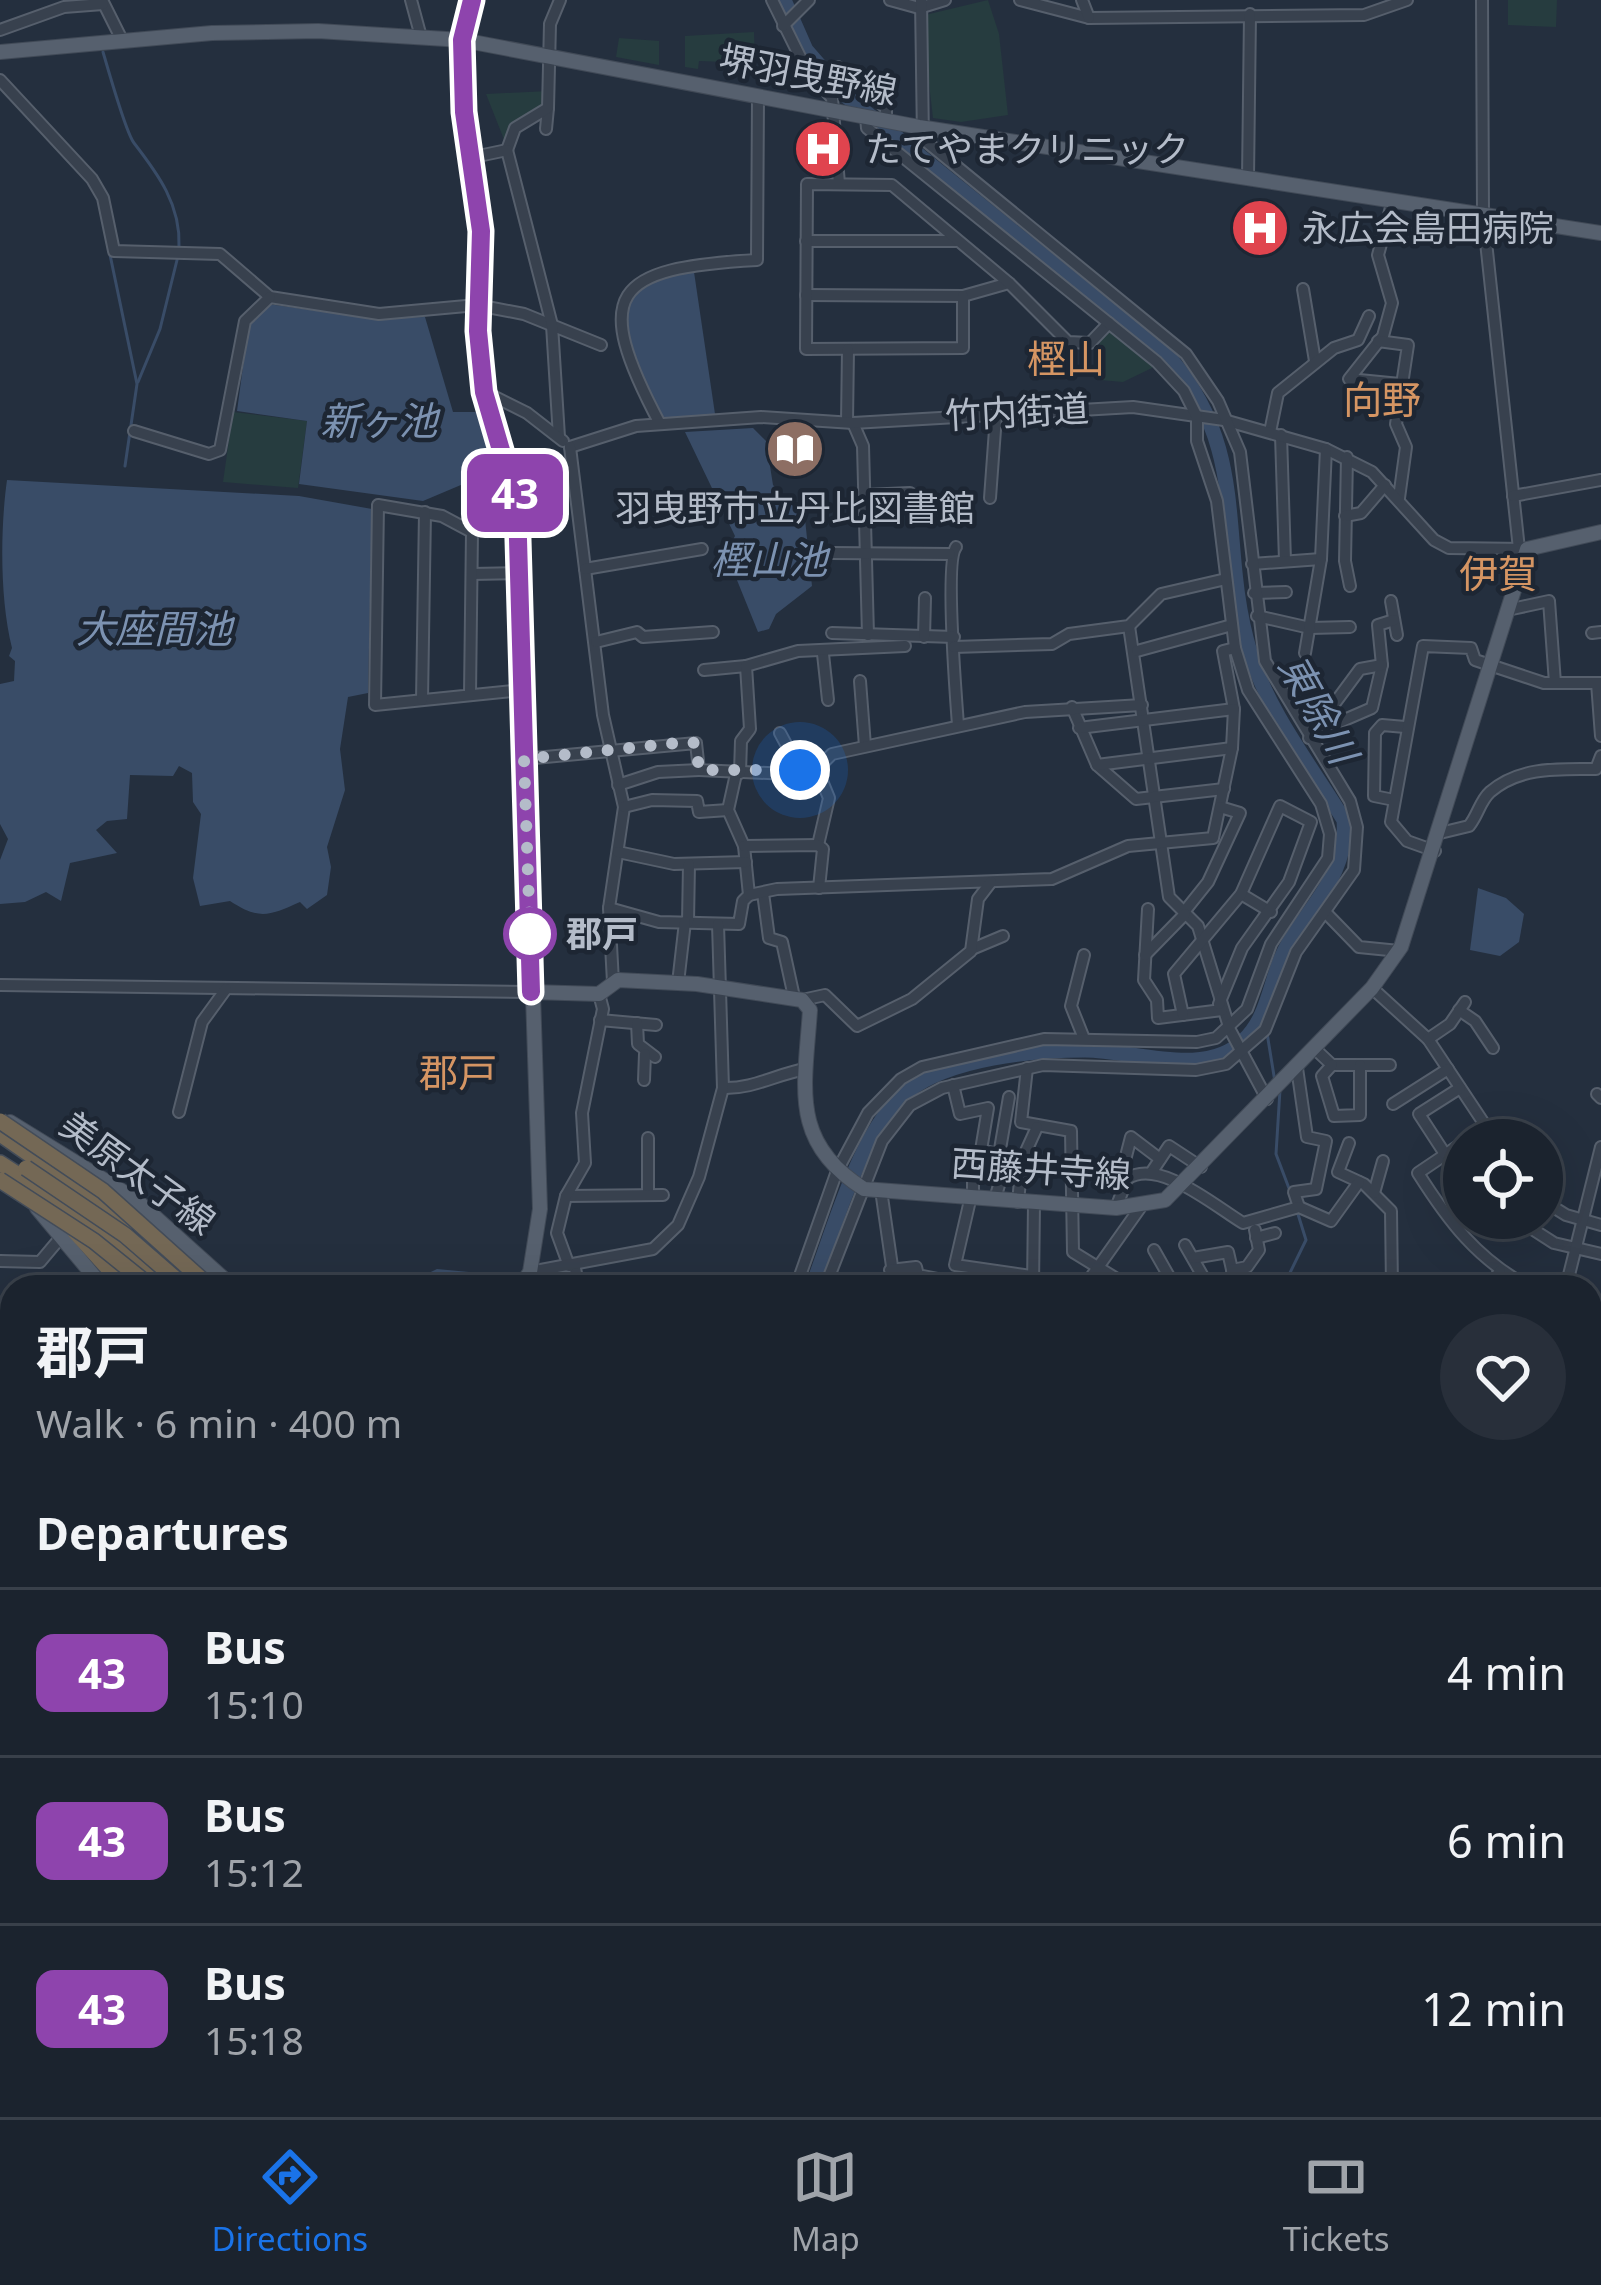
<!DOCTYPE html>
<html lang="en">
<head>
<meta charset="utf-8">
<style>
	:root { --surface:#1b232e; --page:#282f3a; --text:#f1f3f6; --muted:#a0a4aa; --line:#39404a; --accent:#1a73e8 }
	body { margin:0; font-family:"Noto Sans","Noto Sans JP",sans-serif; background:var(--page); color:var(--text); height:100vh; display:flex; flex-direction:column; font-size:45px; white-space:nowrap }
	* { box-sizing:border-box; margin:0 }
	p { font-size:39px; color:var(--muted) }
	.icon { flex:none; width:66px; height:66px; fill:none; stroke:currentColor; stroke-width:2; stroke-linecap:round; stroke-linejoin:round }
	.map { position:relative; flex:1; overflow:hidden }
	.details { position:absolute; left:0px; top:1275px; width:1602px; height:843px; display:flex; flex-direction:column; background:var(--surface); border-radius:36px 36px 0 0; box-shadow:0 12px 48px #0002,0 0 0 3px var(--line) }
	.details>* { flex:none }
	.badge { padding:0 24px; border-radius:18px; font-size:42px; line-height:78px }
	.buttons { position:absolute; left:1443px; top:1119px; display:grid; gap:24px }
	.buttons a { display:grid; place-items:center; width:120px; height:120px; border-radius:50%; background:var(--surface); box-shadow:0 12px 48px #0002,0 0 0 3px var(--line); font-size:60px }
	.you { position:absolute; width:60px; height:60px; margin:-30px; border:9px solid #fff; border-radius:50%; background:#1a73e8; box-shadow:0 0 0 18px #1a73e833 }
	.map>.badge { position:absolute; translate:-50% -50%; box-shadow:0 0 0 6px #fff }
	h2 { padding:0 36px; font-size:45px; line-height:108px }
	.round { display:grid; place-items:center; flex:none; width:126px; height:126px; border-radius:63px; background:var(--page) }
	.head { display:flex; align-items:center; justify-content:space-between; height:204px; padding:0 36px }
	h1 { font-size:57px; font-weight:700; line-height:90px }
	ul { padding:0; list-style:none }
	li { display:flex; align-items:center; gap:36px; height:168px; padding:0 36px; border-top:3px solid var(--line) }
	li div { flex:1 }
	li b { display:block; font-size:45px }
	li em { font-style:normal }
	li .badge { min-width:132px; font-weight:700; text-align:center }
	.menu { display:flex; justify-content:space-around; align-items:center; height:168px; border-top:3px solid var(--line); background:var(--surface); font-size:33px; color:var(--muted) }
	.menu a { display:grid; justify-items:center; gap:6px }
	.menu .on { color:var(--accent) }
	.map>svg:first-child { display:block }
</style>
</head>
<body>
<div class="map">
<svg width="1601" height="2117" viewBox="0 0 1601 2117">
	<rect width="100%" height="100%" fill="#242f3e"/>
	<g fill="#263c3f">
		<path d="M988,0L999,34L1008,115L961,122L933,118L921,16Z"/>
		<path d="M1508,0H1557L1556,27L1508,25Z"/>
		<path d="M754,32L755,63L699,61L698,69L685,67V36Z"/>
		<path d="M619,38L659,41V65L616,57Z"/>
		<path d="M549,91L544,108L505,142L486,94Z"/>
		<path d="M1111,331L1154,367L1123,382L1100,380V339Z"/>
		<path d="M233,412L307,421L298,488L223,482Z"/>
	</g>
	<g fill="#394c67">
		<path d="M694,272L715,414L665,420C637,378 618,345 632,293L660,276Z"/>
		<path d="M268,304L368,318L425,317L453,412H476L494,471L423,501L299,484L307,421L237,411L249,322Z"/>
		<path d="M753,428L766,441L773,485L805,519L812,586L776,614L769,629L758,632L726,553L735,536L685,432Z"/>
		<path d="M7,480L299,496L372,509L368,693L348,697L340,749L345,790L327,847L331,867L327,895L307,909L300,902C269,916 259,920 230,901L200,906L193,878L201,814L193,802L192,773L179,766L173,776L130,775L127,819L107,821L96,830L117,853L70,863L61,901L46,892L25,902L0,904V860L8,839L0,824V684L14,681L15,661L9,656L12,648C0,601 0,530 7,480Z"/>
		<path d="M1478,888L1506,898L1524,914L1519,942L1500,956L1470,950Z"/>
		<path d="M437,1269L501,1275L498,1287H400Z"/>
		<path d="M1027,2106H1145L1154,2117H1033Z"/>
	</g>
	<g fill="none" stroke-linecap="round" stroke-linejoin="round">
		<g stroke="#394c67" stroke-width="3">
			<path d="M103,52C108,69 126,133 134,143C158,174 181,205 179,247"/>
			<path d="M48,139L78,171"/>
			<path d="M109,250L137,384L125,466"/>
			<path d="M138,382L160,329L178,256"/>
			<path d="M1267,1033L1275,1082"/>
			<path d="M1280,1090L1276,1154L1290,1191"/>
			<path d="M1283,1287L1306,1240L1297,1211"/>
			<path d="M1590,2055L1601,2066"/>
		</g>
		<g stroke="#394c67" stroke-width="15">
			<path d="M784,0L806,50L847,97L1170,358C1252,455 1217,543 1250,652C1268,712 1311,766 1344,820C1348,871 1315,900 1290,941C1270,972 1271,1015 1244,1040C1205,1079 1134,1050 1085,1050C1033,1050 950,1058 908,1091C860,1128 834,1231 812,1287"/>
			<path d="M558,2117L564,2106"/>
		</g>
		<defs>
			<g id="minor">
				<path d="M102,0L122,40"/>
				<path d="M411,0L421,37"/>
				<path d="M772,0L806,69L832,98L839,184"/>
				<path d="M890,0L919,8L945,0"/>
				<path d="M1020,0L1089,18L1364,15L1407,0"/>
				<path d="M1082,0L1089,18"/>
				<path d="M1482,0L1483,214L1519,549"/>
				<path d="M783,26L809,0"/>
				<path d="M0,30L64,7L103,4"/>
				<path d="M838,67L886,108V121"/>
				<path d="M0,80L92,179L103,198L114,251L220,254L270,297L379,314L477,305L524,314L601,345"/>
				<path d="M546,129L548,108"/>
				<path d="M507,150L515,128L548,108L550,24L560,0"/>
				<path d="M469,158L507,150L552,325L559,437"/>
				<path d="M1248,178L1250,14"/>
				<path d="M1393,200L1378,255L1392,303L1383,336L1349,379L1400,384"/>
				<path d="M806,241H957"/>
				<path d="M1303,289L1315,361"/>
				<path d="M806,295L963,296L1009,283"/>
				<path d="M963,296V348L806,349L807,184L892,185L1009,283L1068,342L1090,343L1109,323"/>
				<path d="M1378,341L1408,345L1396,424L1406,447L1399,498"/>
				<path d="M485,392L527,413L563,441"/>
				<path d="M847,422L848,349"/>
				<path d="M853,423L863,446L868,635"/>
				<path d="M660,424C590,292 612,268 757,260L758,96"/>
				<path d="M134,431L209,454L220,450L245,321L270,297"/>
				<path d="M1270,432L1278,393L1334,348L1358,340L1369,316"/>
				<path d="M1281,435L1285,561"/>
				<path d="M570,447L636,426L761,417L853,423L1133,407L1224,420L1326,449L1372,472L1434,540L1449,548L1527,549"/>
				<path d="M570,447L603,715L624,807L609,908L659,922L739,924L743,901L749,895L744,846L728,810L736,774"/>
				<path d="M1347,457L1345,561L1350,586"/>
				<path d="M865,495L910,493"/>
				<path d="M1513,496L1601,480"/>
				<path d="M990,498L996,416"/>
				<path d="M1345,516L1361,513L1385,485"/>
				<path d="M956,547C945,561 956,698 958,725"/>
				<path d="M832,553L950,554"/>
				<path d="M1252,564L1321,559"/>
				<path d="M585,569L702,549"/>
				<path d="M472,574L518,573"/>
				<path d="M1254,593L1286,592"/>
				<path d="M1391,601L1397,635"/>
				<path d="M1512,609L1549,601L1555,683"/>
				<path d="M1257,616L1310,628L1350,627"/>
				<path d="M1129,626L1169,897L1198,926L1230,1030L1267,1099"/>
				<path d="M832,633L954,637"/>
				<path d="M1592,633L1601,632"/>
				<path d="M924,637L925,598"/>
				<path d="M596,642L637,632L643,637L713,632"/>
				<path d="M954,647L1052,644L1069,634L1129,626L1161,594L1226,579"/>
				<path d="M1137,651L1232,625"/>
				<path d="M1305,653L1321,559L1326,449"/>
				<path d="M823,654L828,700"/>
				<path d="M704,670L746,666"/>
				<path d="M860,681L865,746"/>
				<path d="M1597,683L1601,736"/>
				<path d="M470,694L472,532L442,516L378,505L375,705L522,690"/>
				<path d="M422,700L425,512"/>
				<path d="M1072,707L1097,765L1136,799L1224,789"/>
				<path d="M1234,709L1223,651L1235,648"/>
				<path d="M1326,720L1335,724L1372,708L1382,665L1378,625L1394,620"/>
				<path d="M780,733L800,770"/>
				<path d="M1309,738L1360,669L1382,665"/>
				<path d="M524,759L696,743L699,770L789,774L817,769L832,754L1025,712L1142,705"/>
				<path d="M1097,765L1232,748"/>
				<path d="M817,769L829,798L818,845"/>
				<path d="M740,773L741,741L750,729L746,666L798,651L905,646"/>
				<path d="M618,785L658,772L699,770"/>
				<path d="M1394,800L1374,796L1375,733L1382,725L1405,727"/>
				<path d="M624,807L652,800L697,801L699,812L728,810"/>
				<path d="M1440,833L1469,826C1478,815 1480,801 1490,792C1520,766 1560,769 1596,769L1601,756"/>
				<path d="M744,846L818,845L823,849L819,888"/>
				<path d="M1435,851L1407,841L1391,822L1423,646L1471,648L1475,660L1544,683H1601"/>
				<path d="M618,852L674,864L746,862"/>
				<path d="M763,893L769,938L782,942L794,997"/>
				<path d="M1241,894L1271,912"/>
				<path d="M749,895L777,889L1052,879L1128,846L1213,838L1232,748L1234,709L1079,728"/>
				<path d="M609,908L613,982"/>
				<path d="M1148,909L1144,980L1157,1000L1158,1018L1222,1010"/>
				<path d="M1184,912L1208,882L1240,813L1220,807"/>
				<path d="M1326,913L1359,947L1399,951"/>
				<path d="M688,922L689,864"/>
				<path d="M972,949L1003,936"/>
				<path d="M1145,955L1185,914"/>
				<path d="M678,983L685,922"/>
				<path d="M0,985L531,992"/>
				<path d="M1372,988L1428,1039L1495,1140"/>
				<path d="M802,1000L825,995L857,1026L912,999L971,951L978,899L991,882"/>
				<path d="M1459,1010L1475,1021L1493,1048"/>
				<path d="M1183,1015L1174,974L1241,894L1280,806L1311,822L1289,882L1242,948L1219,1004"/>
				<path d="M600,1020L656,1025"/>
				<path d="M637,1023L638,1044L655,1057"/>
				<path d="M1083,1036L1071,1006L1084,955"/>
				<path d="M1428,1039L1450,1024L1465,1002"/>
				<path d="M1315,1049L1332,1065H1390"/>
				<path d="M1332,1065L1322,1076L1334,1116L1360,1115V1065"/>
				<path d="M1027,1068L1021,1122L1071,1131L1073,1252L1130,1287"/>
				<path d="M1297,1068L1307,1137L1326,1141L1316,1189L1294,1192L1299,1207"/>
				<path d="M644,1080L645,1054"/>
				<path d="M953,1085L960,1114L988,1108L981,1150"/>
				<path d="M723,1088C754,1089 776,1074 806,1069"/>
				<path d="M1597,1094L1601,1098"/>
				<path d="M1393,1104L1448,1069"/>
				<path d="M179,1112L202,1022L226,989"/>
				<path d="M648,1138V1195"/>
				<path d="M1349,1143L1338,1172L1364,1184L1391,1211L1392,1287"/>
				<path d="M1464,1148L1461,1144L1418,1173C1449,1222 1477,1259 1529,1287"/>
				<path d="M1445,1154L1419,1114L1460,1088"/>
				<path d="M999,1155L1009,1097"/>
				<path d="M1124,1164L1131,1137L1160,1159"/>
				<path d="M1151,1173L1169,1146L1201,1167"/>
				<path d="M881,1190L895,1287"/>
				<path d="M1374,1193L1383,1161"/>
				<path d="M566,1196L663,1195"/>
				<path d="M971,1196L955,1265L1031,1276"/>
				<path d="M973,1196V1166L981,1150L1022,1160"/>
				<path d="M995,1199L1007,1157"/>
				<path d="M1542,1200L1566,1215L1601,1225"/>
				<path d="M1018,1202L1022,1160L1037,1127"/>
				<path d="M1116,1208L1127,1179C1158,1157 1216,1207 1243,1223L1299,1207L1331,1221L1359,1182"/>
				<path d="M1515,1218L1554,1243L1601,1254"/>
				<path d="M1256,1238L1275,1233"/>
				<path d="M1185,1245L1209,1287"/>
				<path d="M1154,1250L1175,1287"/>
				<path d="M1193,1258L1228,1252L1236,1287"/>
				<path d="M0,1261L40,1262L61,1237"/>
				<path d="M574,1264L579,1287"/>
				<path d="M569,1266L557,1233L566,1196L585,1163L582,1113L603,1009L599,994"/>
				<path d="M890,1270L916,1267L918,1275L962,1284"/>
				<path d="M1232,1270L1247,1267L1259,1250L1255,1230"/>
				<path d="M530,1272L653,1249L678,1225L699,1177L723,1088L718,924"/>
				<path d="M796,1287L837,1171L868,1113L901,1079L922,1067L1044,1039L1197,1042L1216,1038L1247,1009L1271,944L1328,858L1330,834L1321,804L1248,690L1235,648L1217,501L1197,441V417L1184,391L1157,362L867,128L866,117"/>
				<path d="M825,1287L882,1141L910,1105L942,1088L1043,1065L1196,1070L1226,1064L1265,1030L1296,952L1354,870L1357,827L1350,801L1265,661L1240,452L1218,401L1186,354L923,139L921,0"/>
				<path d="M1033,1287L1034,1204"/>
				<path d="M1084,1287L1140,1208"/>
				<path d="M1175,1287H1204"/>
				<path d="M1489,1287L1500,1271"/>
				<path d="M1566,1287L1601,1147"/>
				<path d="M1590,1306L1601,1308"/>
				<path d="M1590,1333L1601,1335"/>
				<path d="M1590,1389L1597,1379"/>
				<path d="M1590,1489L1597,1491"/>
				<path d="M1590,1529L1601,1506"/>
				<path d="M1590,1557L1601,1533"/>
				<path d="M1590,1874L1601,1881"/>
				<path d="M0,1947H8"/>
				<path d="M1590,1959L1601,1960"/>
				<path d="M1590,1981L1601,2001"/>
				<path d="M0,2022L12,2021"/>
				<path d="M0,2086H12"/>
				<path d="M1590,2104L1598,2117"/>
				<path d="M183,2106L209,2110"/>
				<path d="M492,2106L499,2117"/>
				<path d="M931,2106L933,2117"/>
				<path d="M1260,2106L1261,2117"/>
				<path d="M1430,2106L1434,2117"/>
				<path d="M1550,2106L1553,2117"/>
				<path d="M137,2117L141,2106"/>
				<path d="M209,2117V2110L230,2109"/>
				<path d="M328,2117V2106"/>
				<path d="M542,2117L548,2106"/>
				<path d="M573,2117L578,2106"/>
				<path d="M899,2117L907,2106"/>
				<path d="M977,2117L1001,2106"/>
			</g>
			<g id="major">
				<path d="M472,0C449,75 472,154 480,230C486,286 474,341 486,397C493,434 511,468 517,505L540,1209L530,1272L520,1287"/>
				<path d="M0,52L212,33L318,31L462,40L919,127L1601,233"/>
				<path d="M531,992L599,994L618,980L697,984L802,1000L810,1010C805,1087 789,1142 864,1189L1116,1208L1165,1200L1372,988L1401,947L1527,549L1601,532"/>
				<path d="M10,1122L135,1199L233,1287"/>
				<path d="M37,1208L103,1287"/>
				<path d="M0,1894H12"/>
				<path d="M661,2106L665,2117"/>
			</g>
			<g id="highway">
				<path d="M0,1134L127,1222"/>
				<path d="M0,1163L76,1212L171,1287"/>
				<path d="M75,1232L125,1287"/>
				<path d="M639,2106L644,2117"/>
				<path d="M652,2106L657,2117"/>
			</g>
		</defs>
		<use href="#minor" stroke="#565f6c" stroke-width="14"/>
		<use href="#major" stroke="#414a57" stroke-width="16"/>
		<use href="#highway" stroke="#434c59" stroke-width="18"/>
		<use href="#minor" stroke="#38414e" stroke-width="10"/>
		<use href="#major" stroke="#56606e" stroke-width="14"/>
		<use href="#highway" stroke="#746855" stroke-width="15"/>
		<defs>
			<g id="highway-bridge">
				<path d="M0,1121L103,1191L210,1287"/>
				<path d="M26,1168L125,1235L185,1287"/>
				<path d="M0,1180L94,1241L151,1287"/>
			</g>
		</defs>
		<use href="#highway-bridge" stroke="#434c59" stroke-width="18" stroke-linecap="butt"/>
		<use href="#highway-bridge" stroke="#746855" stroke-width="15"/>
	</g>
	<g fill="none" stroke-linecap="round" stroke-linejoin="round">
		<defs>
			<path id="line" d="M472,0L462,40L464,112L481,231L478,331L484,392L517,505L531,992"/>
		</defs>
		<use href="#line" stroke="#fff" stroke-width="27"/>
		<use href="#line" stroke="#8e44ad" stroke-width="18"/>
		<path stroke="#b4bcc9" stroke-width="12" stroke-dasharray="0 21.6" d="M530,934L524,759L686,742L696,743L699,770H800"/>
	</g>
	<defs>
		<symbol id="hospital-disc" viewBox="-11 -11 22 22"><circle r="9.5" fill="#e0444e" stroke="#1d2633"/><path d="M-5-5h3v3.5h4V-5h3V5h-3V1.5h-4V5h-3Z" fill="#fff"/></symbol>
		<symbol id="library-disc" viewBox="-11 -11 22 22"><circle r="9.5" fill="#8d6e63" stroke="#1d2633"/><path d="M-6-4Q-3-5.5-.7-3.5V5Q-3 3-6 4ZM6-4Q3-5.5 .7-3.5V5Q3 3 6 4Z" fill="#fff"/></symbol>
	</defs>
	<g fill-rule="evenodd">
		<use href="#hospital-disc" x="790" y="116" width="66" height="66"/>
		<use href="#hospital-disc" x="1227" y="195" width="66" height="66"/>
		<use href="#library-disc" x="762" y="416" width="66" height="66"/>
	</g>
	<circle fill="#fff" stroke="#8e44ad" stroke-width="6" cx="530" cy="934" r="24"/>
	<g text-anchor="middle" stroke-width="9" stroke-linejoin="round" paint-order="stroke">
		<g font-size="36" fill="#b4bcc9" stroke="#1d2633">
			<text transform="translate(808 75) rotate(11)" y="13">堺羽曳野線</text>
			<text transform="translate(1017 412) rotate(-3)" y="13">竹内街道</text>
			<text transform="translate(1041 1169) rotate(4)" y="13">西藤井寺線</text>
			<text transform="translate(138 1173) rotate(36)" y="13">美原太子線</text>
		</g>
		<g font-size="36" fill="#b4bcc9" stroke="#1d2633" text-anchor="start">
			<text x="865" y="162">たてやまクリニック</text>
			<text x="1302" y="241">永広会島田病院</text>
			<text x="795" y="521" text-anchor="middle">羽曳野市立丹比図書館</text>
		</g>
		<g font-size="36" font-weight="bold" fill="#b4bcc9" stroke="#1d2633" text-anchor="start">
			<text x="566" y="947">郡戸</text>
		</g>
		<g font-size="39" fill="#d59563" stroke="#1d2633">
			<text x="1066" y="373">樫山</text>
			<text x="1382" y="414">向野</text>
			<text x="1498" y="588">伊賀</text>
			<text x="458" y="1087">郡戸</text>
		</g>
		<g font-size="39" font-style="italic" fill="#7c92b1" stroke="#1d2633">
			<text x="379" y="435">新ヶ池</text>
			<text x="769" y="574">樫山池</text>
			<text x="154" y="643">大座間池</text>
			<text transform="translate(1318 709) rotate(61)" y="14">東除川</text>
		</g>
	</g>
</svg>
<div class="buttons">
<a><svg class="icon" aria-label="locate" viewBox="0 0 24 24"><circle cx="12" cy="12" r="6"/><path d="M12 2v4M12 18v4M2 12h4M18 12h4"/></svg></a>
</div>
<div class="you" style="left:800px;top:770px"></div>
<b class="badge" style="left:515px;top:493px;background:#8e44ad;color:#fff">43</b>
<section class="details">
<div class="head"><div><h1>郡戸</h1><p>Walk · 6 min · 400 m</p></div><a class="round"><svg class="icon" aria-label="heart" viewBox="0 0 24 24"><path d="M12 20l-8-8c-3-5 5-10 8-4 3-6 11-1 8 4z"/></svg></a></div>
<h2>Departures</h2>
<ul>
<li><span class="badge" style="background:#8e44ad;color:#fff">43</span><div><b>Bus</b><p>15:10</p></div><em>4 min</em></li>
<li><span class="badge" style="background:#8e44ad;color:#fff">43</span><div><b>Bus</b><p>15:12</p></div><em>6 min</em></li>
<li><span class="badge" style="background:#8e44ad;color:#fff">43</span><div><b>Bus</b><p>15:18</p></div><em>12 min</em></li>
</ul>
</section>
</div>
<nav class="menu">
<a class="on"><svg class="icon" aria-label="directions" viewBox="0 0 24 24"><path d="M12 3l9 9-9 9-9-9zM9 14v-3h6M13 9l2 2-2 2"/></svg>Directions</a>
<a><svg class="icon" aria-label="map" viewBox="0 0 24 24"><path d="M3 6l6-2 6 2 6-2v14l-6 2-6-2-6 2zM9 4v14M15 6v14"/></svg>Map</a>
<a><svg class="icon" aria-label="tickets" viewBox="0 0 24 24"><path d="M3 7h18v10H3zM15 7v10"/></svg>Tickets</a>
</nav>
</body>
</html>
